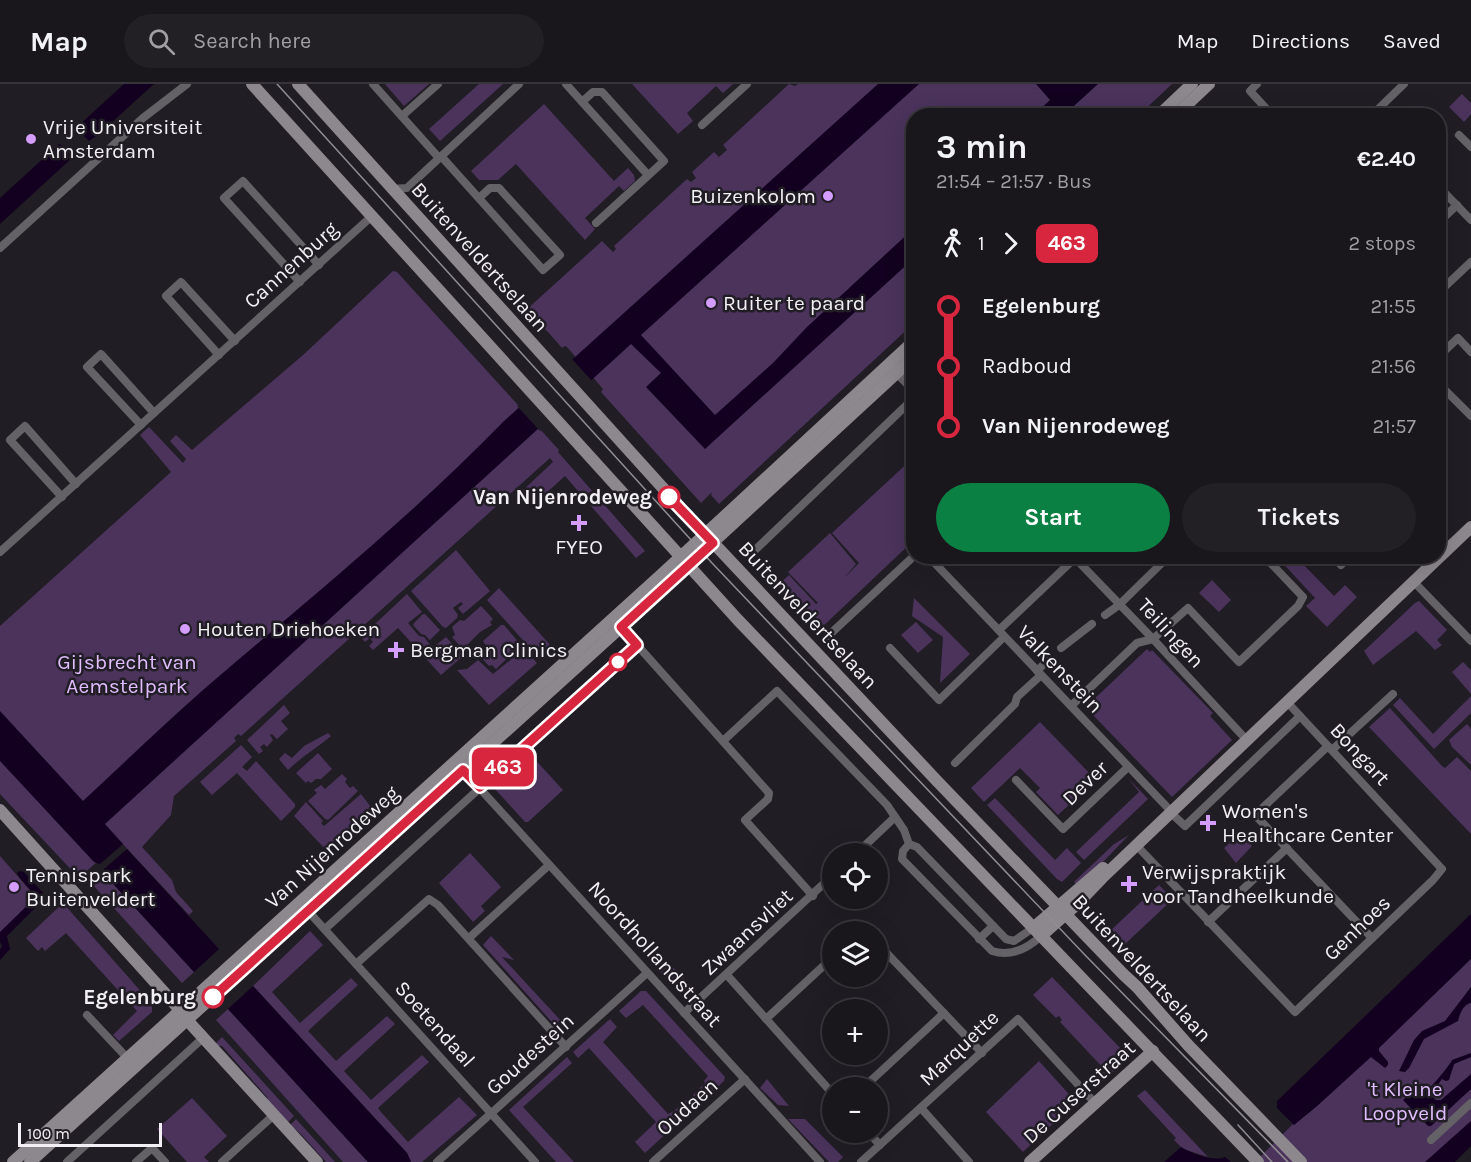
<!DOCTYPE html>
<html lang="en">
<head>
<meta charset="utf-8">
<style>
	:root { --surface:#19161c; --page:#221f25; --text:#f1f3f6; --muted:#9f9fa3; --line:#37353b; --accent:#0b8043 }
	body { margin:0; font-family:Karla,sans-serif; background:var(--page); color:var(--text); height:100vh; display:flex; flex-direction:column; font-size:22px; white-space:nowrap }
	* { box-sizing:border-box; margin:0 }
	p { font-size:20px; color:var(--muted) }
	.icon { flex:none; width:33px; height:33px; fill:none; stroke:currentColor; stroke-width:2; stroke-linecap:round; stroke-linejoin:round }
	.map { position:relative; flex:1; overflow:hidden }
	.details { position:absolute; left:906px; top:24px; width:540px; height:456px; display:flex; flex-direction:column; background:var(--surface); border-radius:24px; box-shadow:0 6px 24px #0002,0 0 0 2px var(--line) }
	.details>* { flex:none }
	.badge { padding:0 12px; border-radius:9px; font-size:21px; line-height:39px }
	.tools { position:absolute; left:822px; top:759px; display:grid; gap:12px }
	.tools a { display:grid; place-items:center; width:66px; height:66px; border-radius:50%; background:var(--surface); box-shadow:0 6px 24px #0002,0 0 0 2px var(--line); font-size:30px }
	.scale { position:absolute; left:18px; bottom:15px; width:144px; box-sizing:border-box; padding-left:6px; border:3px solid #f3f0f5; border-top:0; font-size:16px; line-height:21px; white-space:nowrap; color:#f3f0f5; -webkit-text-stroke:4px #211d25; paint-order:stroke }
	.map>.badge { position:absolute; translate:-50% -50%; box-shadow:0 0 0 3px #fff }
	.legs { display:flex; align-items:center; gap:9px; height:66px; padding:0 30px; font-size:20px }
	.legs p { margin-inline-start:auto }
	.head { display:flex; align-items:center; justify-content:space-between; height:102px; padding:0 30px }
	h1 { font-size:33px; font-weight:700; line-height:45px }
	.cta { display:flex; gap:12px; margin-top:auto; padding:12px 30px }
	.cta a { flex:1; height:69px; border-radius:36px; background:var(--accent); color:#fff; font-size:24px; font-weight:700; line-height:69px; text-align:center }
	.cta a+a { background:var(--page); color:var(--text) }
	ul { padding:0 30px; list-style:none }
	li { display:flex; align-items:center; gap:21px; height:60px; font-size:22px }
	li i { display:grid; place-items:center; width:9px; height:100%; margin:0 8px; background:currentColor }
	li i::after { content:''; width:15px; height:15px; margin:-8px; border:4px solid; border-radius:50%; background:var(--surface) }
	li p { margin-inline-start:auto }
	li:first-child i { background:linear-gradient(#0000 50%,currentColor 0) }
	li:last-child i { background:linear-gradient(currentColor 50%,#0000 0) }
	header { display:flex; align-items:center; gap:36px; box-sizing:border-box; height:84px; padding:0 30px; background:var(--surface); border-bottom:2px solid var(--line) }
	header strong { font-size:28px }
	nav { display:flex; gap:33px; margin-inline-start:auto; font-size:21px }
	.search { width:420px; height:54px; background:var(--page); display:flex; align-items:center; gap:15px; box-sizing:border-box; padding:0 21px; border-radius:33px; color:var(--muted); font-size:22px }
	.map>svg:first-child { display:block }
</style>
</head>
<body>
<header>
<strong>Map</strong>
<div class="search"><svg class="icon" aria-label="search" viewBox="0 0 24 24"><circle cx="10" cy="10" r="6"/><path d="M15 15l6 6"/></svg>Search here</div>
<nav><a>Map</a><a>Directions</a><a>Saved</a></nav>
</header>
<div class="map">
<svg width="1471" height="1078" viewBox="0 0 1471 1078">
	<rect width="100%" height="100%" fill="#211d25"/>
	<g fill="#4b335c">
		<path d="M385,0H429L404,22Z"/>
		<path d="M479,0H503L440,57L429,45Z"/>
		<path d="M632,0H733L723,9L716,2L687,29L693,37L678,50Z"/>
		<path d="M789,0L795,2L798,0H1172L1139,31L914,32L913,240L719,420L711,411L712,408L701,419L601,308L603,305L567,263L565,262L562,264L548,248L524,228L602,157L613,168L616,165L614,162L687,95L691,98L696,94L692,88L714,68L719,73L727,66L723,61Z"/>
		<path d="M1462,10L1471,19V30L1464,38L1449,23Z"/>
		<path d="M544,20L614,97L628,84L634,91L635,97L624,107L619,102L585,134L595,145L585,156L516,80L498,96H479L471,87Z"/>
		<path d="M393,187L397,188L559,366L558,368L645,467L636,474L565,392L533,421L521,408L553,378L550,374L241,652L238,650L234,654L236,657L174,712L171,731L142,763L172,796L176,808L193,827L189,831L120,757L79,794L0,710V542L171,388L140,351L149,343L183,379L186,375L170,357L176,351L192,366L303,271Z"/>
		<path d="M913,374V457L819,546L778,501L789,491L816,520L818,519L788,488L830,449L856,480L844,494L859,479L832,449Z"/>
		<path d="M456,466L490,507L463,530L458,524L463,520L461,518L453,524L458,531L457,534L446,544L443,543L411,507Z"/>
		<path d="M1277,473H1296L1334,512L1345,501L1357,513L1327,543L1306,522L1315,514Z"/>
		<path d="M1212,496L1231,516L1219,528L1199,509Z"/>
		<path d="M499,504L552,563L539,574L487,516Z"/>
		<path d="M407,510L422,528L408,539L419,552L424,553L435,567L439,564L436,561L446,553L463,572L441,591L398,544L373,566L369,562L373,558L370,554L365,558L361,553Z"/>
		<path d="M914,514L970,570L940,599L943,553L912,532Z"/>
		<path d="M1419,517L1447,546L1437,556L1442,561L1435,566L1416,547L1373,581L1364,567L1415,519Z"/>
		<path d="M481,522L493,535L490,538L492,541L480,548L465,563L460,562L452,553L455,551L452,543L460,536L464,537Z"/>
		<path d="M423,530H425L440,546L430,556L425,551L421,550L413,541L414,539Z"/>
		<path d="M916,538L933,556L918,569L901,551Z"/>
		<path d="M501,541H504L521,561L496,585L492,581L489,582L478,570L486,562L483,557Z"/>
		<path d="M524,565L537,579L489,621L457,586L467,585L478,576L493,590Z"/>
		<path d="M1147,565L1150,568L1152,566L1213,629L1210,632L1232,656L1172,713L1093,631L1097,626L1090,619Z"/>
		<path d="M1463,578L1471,586V610L1452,588Z"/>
		<path d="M1471,612V629L1434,665L1393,621L1400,614L1433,650Z"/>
		<path d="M284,621L290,629L281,637L288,645L277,655L272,650L270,651L273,656L267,663L264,660L260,663L263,667L259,670L247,656Z"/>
		<path d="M1390,624L1442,682L1445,684L1457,673L1471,687V750L1369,643Z"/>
		<path d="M1040,638L1096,696L1058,731L1036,708L1040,704L1020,684L984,718L971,704Z"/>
		<path d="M1467,640L1471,645V681L1452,663L1449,656Z"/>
		<path d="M328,649L331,652C317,664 301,673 288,686L279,675L285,669L292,674L304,662Z"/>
		<path d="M241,661L252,673L242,683L247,687L256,677L295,720V723L281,737L237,689L212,711L200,698Z"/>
		<path d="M318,669L332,685L321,695H316L311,699L308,697L306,699L296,689Z"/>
		<path d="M530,670L563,706L528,738H525L494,704Z"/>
		<path d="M342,690L347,695L345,698L350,704L353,702L358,707L328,736L325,735L308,717L317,709L314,706L321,701L325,705Z"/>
		<path d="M1128,694L1148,715L1084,776L1076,768L1139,708Z"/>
		<path d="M361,710L374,727L328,768L294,732L306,718L323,737L321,739L324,742Z"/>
		<path d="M995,714L1055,776L1067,764L1081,779L1062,798L1057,795L987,721Z"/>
		<path d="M1240,750L1252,762L1236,779L1224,764Z"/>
		<path d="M1129,751L1104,777L1076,800L1074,798L1114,760Z"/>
		<path d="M470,769L501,803L481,822L485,827L473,838L439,799Z"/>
		<path d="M0,772L36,813L0,849Z"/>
		<path d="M105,791L194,888L182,899L93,801Z"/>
		<path d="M1159,801L1173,815L1123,862L1109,848Z"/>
		<path d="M63,819L152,920V928L119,957L113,951L137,927L66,849L45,867L42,863L38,867L26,854Z"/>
		<path d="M310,847L323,861L272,908L300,939L351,894L358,901L308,947L336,977L387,932L395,940L344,987L371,1016L422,971L429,978L378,1024L380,1027L408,1058L459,1013L477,1031L422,1078H411L407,1069L253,902Z"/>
		<path d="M491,852L514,876L502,873L563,939L558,945L483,861Z"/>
		<path d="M1471,871V1038L1445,1078H1255L1294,1039Z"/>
		<path d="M667,877L690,901L682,909L659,887Z"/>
		<path d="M1052,893L1123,967L1122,980L1098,1001L1093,998L1105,986L1060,938L1062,936L1059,932L1056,934L1033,911Z"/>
		<path d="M641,907H646L725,993L724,997L701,1019L693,1011L705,999L704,997L708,992L643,921L626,934L619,927Z"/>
		<path d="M228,925L368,1078H343L216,936Z"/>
		<path d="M610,935L617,943L603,958L668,1030L674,1027L686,1016L694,1024L645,1069L635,1058L656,1038L589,964L578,974L573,968Z"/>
		<path d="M222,953L294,1032L287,1039L268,1017L267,1013L222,962H217L215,960Z"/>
		<path d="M567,973L572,979L523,1023L574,1078H556L509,1026Z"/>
		<path d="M1039,977L1076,1018L1023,1068L986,1028Z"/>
		<path d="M767,995L789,1022L778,1021L760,1004Z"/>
		<path d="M1145,1006L1208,1073L1183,1065L1174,1056L1176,1054L1137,1012Z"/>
		<path d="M192,1014L227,1052L204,1073L209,1078H187L157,1045Z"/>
		<path d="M296,1035L335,1078H326L301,1050L290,1041Z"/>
		<path d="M788,1035H805L843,1073L838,1078H829Z"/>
	</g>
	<g fill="#130020">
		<path d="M124,0H154L100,49L89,57L76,44Z"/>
		<path d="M878,0H919L641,251L715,331L773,279L807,243L913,145V175L705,365L646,303L661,289L631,260L105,740L123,760L100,780L94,778L0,677V627L83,717C123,680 162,642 203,606C305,518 410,434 504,337Z"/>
		<path d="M1036,0H1098L1064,31H1034L1050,16Z"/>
		<path d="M59,60L65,63L73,73L72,74L0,140V114Z"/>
		<path d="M127,765L219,865L194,888L105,791L104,785Z"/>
		<path d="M20,787L24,788L43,809L44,815L7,852L10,865L0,876V866L2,862L0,858V848L36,813L19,793L17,789Z"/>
		<path d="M1471,830V875L1379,964V967L1388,978V981L1385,984L1371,973L1316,1023L1294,1041L1277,1024V1017Z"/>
		<path d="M253,902L407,1069L411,1078H368L228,925Z"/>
		<path d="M1471,903V919C1463,921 1460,929 1458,937L1424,955L1409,984L1405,988L1399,987L1414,956L1422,947L1445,937Z"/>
		<path d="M1471,969V973L1454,980L1449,996L1446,997L1442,995L1434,1006L1428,1009L1436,1016H1441L1471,990V1005L1431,1042H1428L1403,1016L1419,1002L1426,1007C1431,1004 1450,981 1452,976Z"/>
		<path d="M1471,1037V1062L1455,1078H1425Z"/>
		<path d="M1181,1063C1192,1070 1214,1078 1225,1073L1231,1078H1164Z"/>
	</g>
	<path fill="#211d25" d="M571,274L593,298L540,347L517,322Z"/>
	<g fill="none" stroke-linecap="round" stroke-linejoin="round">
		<g stroke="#646266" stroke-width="8">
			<path d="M373,0L439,74"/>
			<path d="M566,0L648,91"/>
			<path d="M1257,0L1250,7L1273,32"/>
			<path d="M582,18L593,8H602L664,77L596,139"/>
			<path d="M402,32L438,0"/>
			<path d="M1371,32L1404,0"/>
			<path d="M702,41L747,0"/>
			<path d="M1459,51L1471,63"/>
			<path d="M441,72L543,186L560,171L499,104H490L479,114"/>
			<path d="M1438,102L1471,136"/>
			<path d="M391,105L407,104L519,0"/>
			<path d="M1438,139L1457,121"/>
			<path d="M0,164L143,34L187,0"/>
			<path d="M300,198L224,114L243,97L319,181"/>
			<path d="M1438,209L1471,178"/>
			<path d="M219,271L166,212L181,198L235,257"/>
			<path d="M1438,273L1458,254L1471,268"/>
			<path d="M893,286L914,307"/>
			<path d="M1438,299L1471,332"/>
			<path d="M141,341L87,283L101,270L154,329"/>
			<path d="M62,413L10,356L25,342L76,400"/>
			<path d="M1438,452L1443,459"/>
			<path d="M754,467L914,314"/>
			<path d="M0,468L372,132"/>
			<path d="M928,472L1167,723"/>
			<path d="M1073,472L1153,555L1242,651"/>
			<path d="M1333,472L1341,481L1350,472"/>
			<path d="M1414,498L1471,557"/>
			<path d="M1105,531L1119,521L1169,472"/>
			<path d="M621,543L769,709L768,715L745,736L813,812"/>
			<path d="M999,546L1075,474"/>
			<path d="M828,552L914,472"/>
			<path d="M890,564L939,616L1004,553"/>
			<path d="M1061,564L1092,540"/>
			<path d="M1037,587L1049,575"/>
			<path d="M1071,622L1137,559L1153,555L1188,524L1239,578L1298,522L1303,513L1264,472"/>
			<path d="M723,657L777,607L887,721L904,746L909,760L917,763L1006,855L1014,857L1033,844"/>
			<path d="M1328,662L1255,731L1372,854"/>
			<path d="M1332,666L1393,610"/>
			<path d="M955,679L1015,620L1017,613L1040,592"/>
			<path d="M463,686L820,1078"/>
			<path d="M1016,696L1063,745L1128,683"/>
			<path d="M1171,729L1185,742L1300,632L1288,619"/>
			<path d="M909,760L903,767L902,775L992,867C1011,873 1027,865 1041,852"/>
			<path d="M1137,762L1295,928L1433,796L1442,785L1300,632"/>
			<path d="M856,770L895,733"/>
			<path d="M308,827L535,1078"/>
			<path d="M1208,838L1287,764"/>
			<path d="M325,845L637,561"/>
			<path d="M861,848L864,845L866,848"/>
			<path d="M469,854L549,781"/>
			<path d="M979,855L993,842"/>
			<path d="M878,860L982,969"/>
			<path d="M356,880L429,815L438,821L566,963"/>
			<path d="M727,891L832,1009"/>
			<path d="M684,929L832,792"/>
			<path d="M87,931L131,978"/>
			<path d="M766,935L832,874"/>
			<path d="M863,1004L944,929"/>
			<path d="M921,1024L969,1078"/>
			<path d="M868,1048L880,1061"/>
			<path d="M1431,1056L1471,1019"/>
			<path d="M67,1078L203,954"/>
			<path d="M136,1078L152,1064L165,1078"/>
			<path d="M222,1078L275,1030"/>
			<path d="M437,1078L647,889"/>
			<path d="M653,1078L745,995"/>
			<path d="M861,1078L1018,935L1095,1019"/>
		</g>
		<g stroke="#8c888e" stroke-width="12">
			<path d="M252,0L738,536L1258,1078"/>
			<path d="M298,0L690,434L937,697L1123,890L1137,903L1188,961L1301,1078"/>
			<path d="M1158,32L1192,0"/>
			<path d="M1175,32L1209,0"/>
			<path d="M0,726L180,926L187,936L317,1078"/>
			<path d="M1033,844L1103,784"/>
			<path d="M1041,852L1076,821L1102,794L1471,443"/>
			<path d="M13,1078L661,491L914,257"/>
			<path d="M30,1078L621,543L914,273"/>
			<path d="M1030,1078L1153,967"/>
		</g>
		<g stroke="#908d93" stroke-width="1.5">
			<path d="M277,0L712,479L1085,871L1288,1078"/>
			<path d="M1238,1041L1272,1078"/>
		</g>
	</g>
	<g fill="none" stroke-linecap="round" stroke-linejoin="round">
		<defs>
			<path id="line-1" d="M213,913L463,686L480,703L637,561L621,543L713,459L669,413"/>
		</defs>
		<use href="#line-1" stroke="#fff" stroke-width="14"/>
		<use href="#line-1" stroke="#d7263d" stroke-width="9"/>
	</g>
	<g fill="#d49cfc" stroke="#211d25" stroke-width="2">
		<circle cx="31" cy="55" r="6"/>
		<circle cx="828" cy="112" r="6"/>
		<circle cx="711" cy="219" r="6"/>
		<path d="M576 430h6v6h6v6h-6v6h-6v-6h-6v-6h6z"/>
		<circle cx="185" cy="545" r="6"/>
		<path d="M393 557h6v6h6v6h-6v6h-6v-6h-6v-6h6z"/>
		<path d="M1205 730h6v6h6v6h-6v6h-6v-6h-6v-6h6z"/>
		<path d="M1126 791h6v6h6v6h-6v6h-6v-6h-6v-6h6z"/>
		<circle cx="14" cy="803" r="6"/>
	</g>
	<g fill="#fff" stroke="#d7263d" stroke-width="3">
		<circle cx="669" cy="413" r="10"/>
		<circle cx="618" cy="578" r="8"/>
		<circle cx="213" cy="913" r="10"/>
	</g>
	<g text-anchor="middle" stroke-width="5" stroke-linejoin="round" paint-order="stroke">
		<g font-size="21" fill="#f3f0f5" stroke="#211d25" text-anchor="start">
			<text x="43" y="50">Vrije Universiteit<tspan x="43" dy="24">Amsterdam</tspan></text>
			<text x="816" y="119" text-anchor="end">Buizenkolom</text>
			<text x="723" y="226">Ruiter te paard</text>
			<text x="579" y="470" text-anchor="middle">FYEO</text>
			<text x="197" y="552">Houten Driehoeken</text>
			<text x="410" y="573">Bergman Clinics</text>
			<text x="1222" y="734">Women's<tspan x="1222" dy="24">Healthcare Center</tspan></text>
			<text x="1142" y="795">Verwijspraktijk<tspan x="1142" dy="24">voor Tandheelkunde</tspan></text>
			<text x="26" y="798">Tennispark<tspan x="26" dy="24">Buitenveldert</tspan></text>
		</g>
		<g font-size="21" fill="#f3f0f5" stroke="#211d25">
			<text transform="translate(480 173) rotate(48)" y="7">Buitenveldertselaan</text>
			<text transform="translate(291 181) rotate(-42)" y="7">Cannenburg</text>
			<text transform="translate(808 531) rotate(47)" y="7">Buitenveldertselaan</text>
			<text transform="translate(1171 549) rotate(47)" y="7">Teilingen</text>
			<text transform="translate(1060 585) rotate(46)" y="7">Valkenstein</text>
			<text transform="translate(1360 670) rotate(47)" y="7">Bongart</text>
			<text transform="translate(1085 699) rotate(-44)" y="7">Dever</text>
			<text transform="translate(332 763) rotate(-42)" y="7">Van Nijenrodeweg</text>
			<text transform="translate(1357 844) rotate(-44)" y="7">Genhoes</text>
			<text transform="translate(747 848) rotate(-43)" y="7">Zwaansvliet</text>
			<text transform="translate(655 870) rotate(48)" y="7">Noordhollandstraat</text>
			<text transform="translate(1142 884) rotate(47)" y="7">Buitenveldertselaan</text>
			<text transform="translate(435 940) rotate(48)" y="7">Soetendaal</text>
			<text transform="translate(959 964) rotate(-43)" y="7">Marquette</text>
			<text transform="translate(530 970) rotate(-42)" y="7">Goudestein</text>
			<text transform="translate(1079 1008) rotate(-42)" y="7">De Cuserstraat</text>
			<text transform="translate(687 1023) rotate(-42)" y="7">Oudaen</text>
		</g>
		<g font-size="21" font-weight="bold" fill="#f3f0f5" stroke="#211d25" text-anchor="end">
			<text x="652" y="420">Van Nijenrodeweg</text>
			<text x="196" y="920">Egelenburg</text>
		</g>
		<g font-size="21" fill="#e1bcfe" stroke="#211d25">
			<text x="127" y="585">Gijsbrecht van<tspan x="127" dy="24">Aemstelpark</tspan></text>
			<text x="1405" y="1012">'t Kleine<tspan x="1405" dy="24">Loopveld</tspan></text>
		</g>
	</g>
</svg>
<div class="tools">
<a><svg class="icon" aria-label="locate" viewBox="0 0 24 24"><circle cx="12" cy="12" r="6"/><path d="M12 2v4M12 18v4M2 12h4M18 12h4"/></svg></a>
<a><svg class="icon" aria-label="layers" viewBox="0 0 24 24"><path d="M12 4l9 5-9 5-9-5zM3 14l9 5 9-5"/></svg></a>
<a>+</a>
<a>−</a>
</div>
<div class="scale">100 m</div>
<b class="badge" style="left:503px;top:683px;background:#d7263d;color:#fff">463</b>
<section class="details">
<div class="head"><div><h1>3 min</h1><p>21:54 – 21:57 · Bus</p></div><b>€2.40</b></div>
<div class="legs"><svg class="icon" aria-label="walk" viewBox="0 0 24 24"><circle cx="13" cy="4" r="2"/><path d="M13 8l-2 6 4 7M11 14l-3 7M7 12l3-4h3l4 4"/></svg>1<svg class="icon" aria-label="forward" viewBox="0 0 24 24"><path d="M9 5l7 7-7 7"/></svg><b class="badge" style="background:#d7263d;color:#fff">463</b><p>2 stops</p></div>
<ul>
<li><i style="color:#d7263d"></i><b>Egelenburg</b><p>21:55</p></li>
<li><i style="color:#d7263d"></i><span>Radboud</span><p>21:56</p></li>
<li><i style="color:#d7263d"></i><b>Van Nijenrodeweg</b><p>21:57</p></li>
</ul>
<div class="cta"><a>Start</a><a>Tickets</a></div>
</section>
</div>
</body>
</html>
